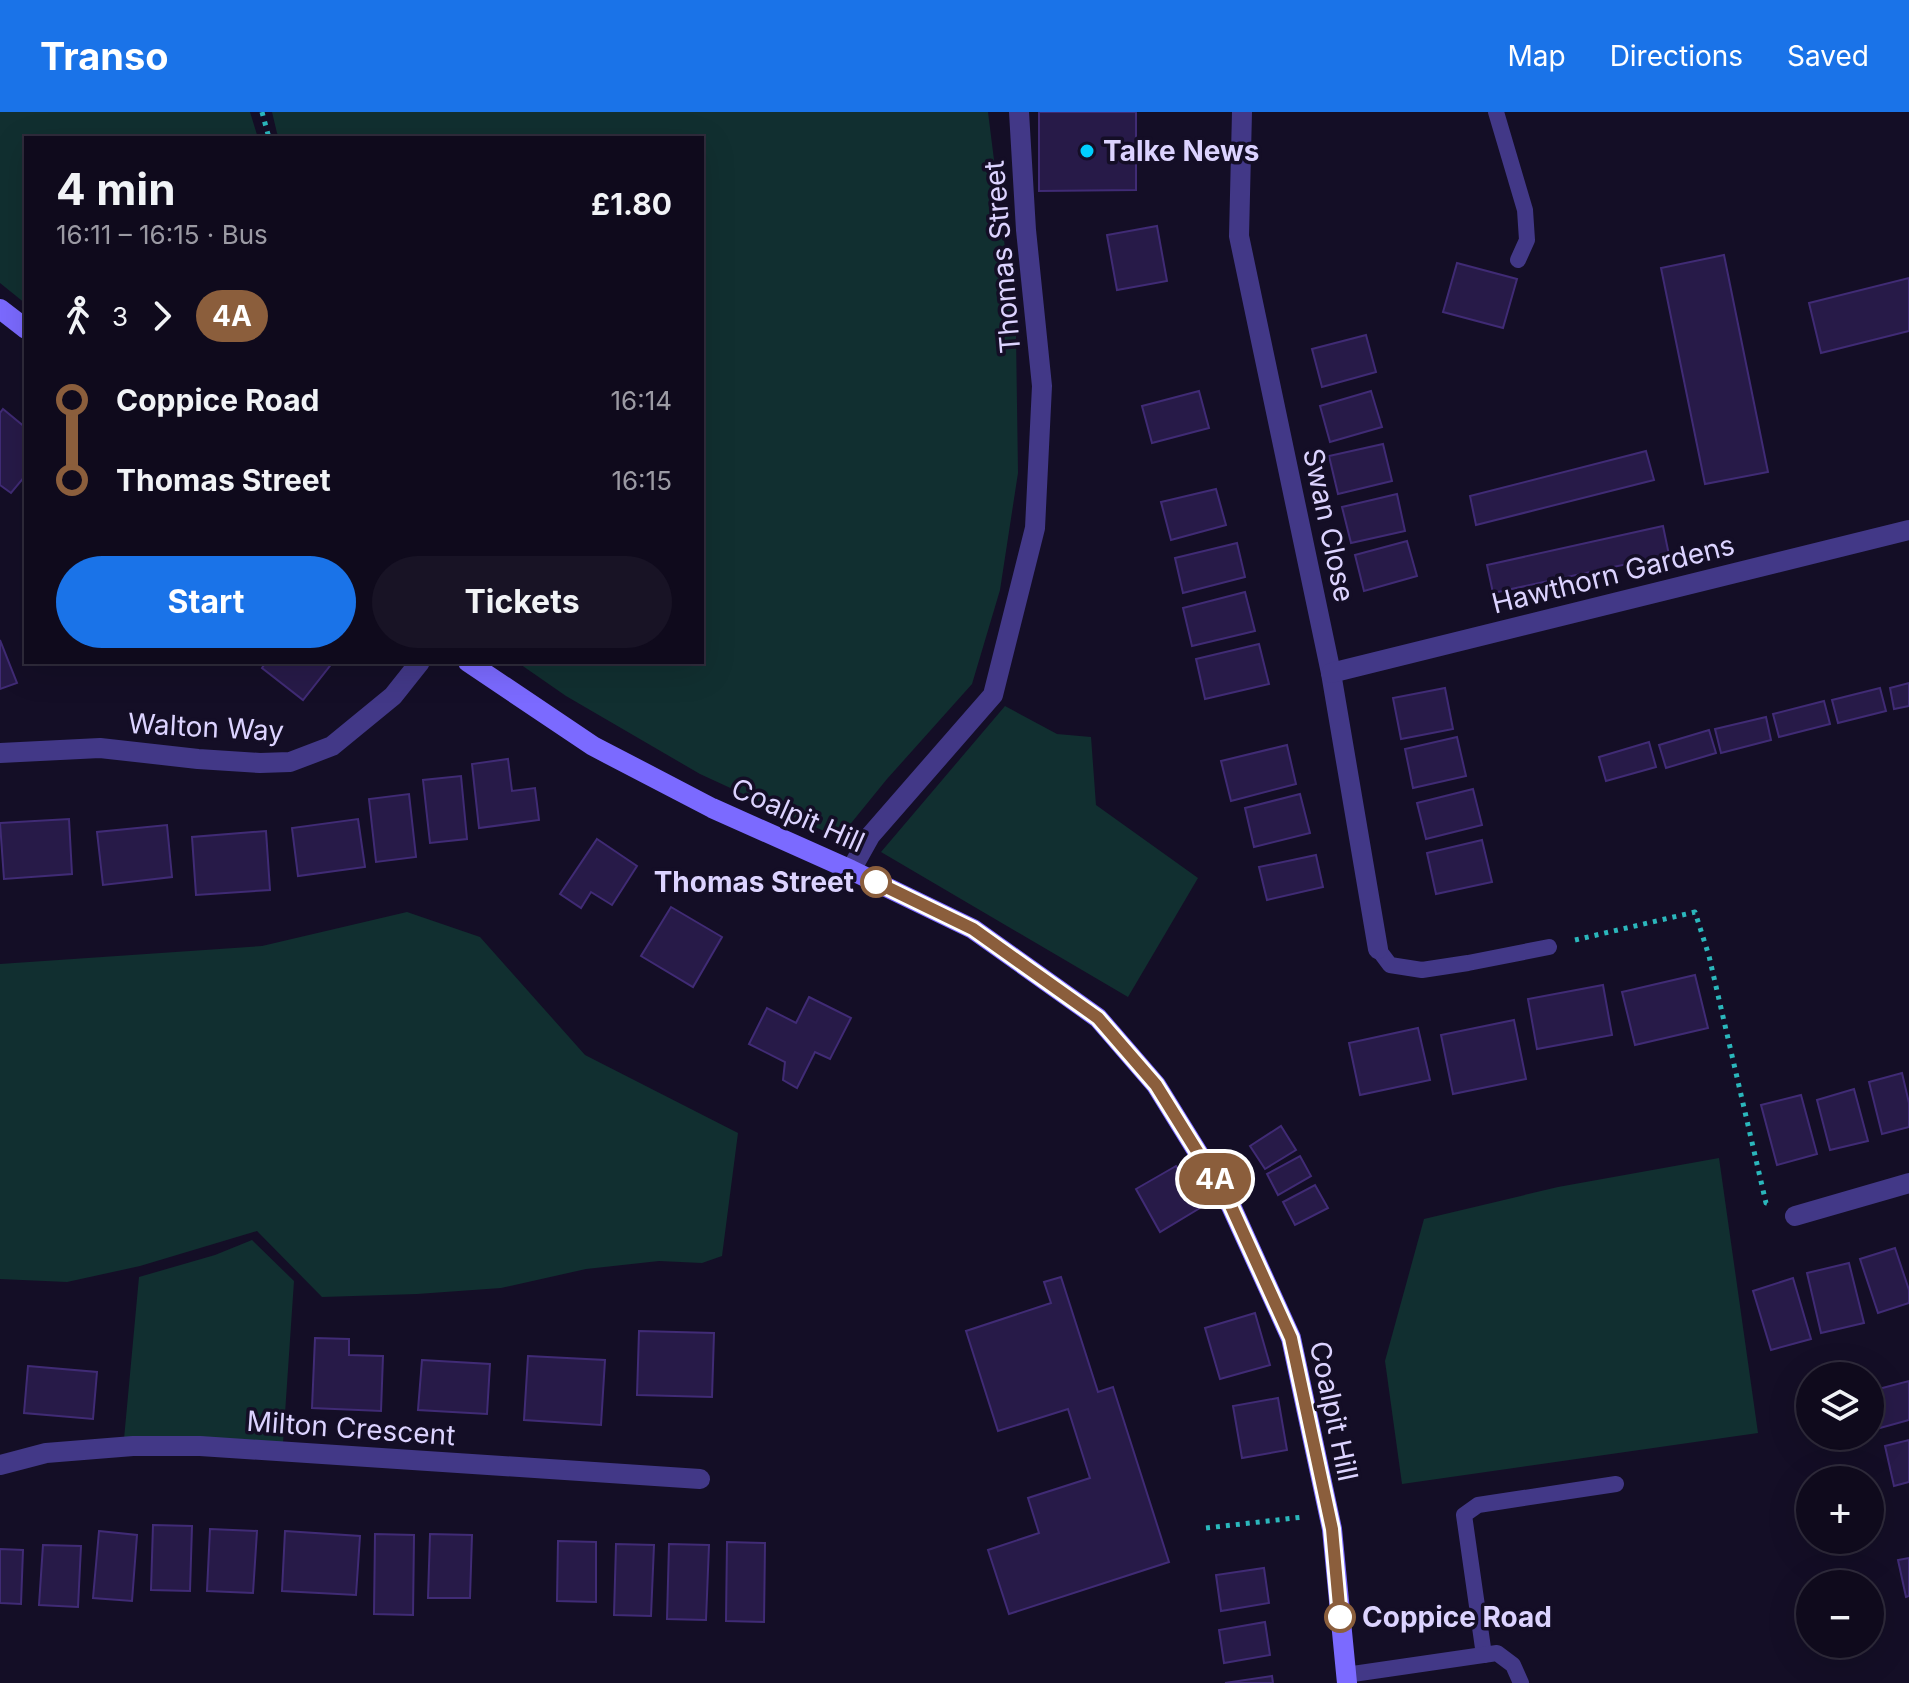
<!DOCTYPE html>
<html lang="en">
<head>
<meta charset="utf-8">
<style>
	:root { --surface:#0f0a1c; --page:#181325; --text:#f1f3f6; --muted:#9b9aa3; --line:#2f2b3b; --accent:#1a73e8 }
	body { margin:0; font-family:Inter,sans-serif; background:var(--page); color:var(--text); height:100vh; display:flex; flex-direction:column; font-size:30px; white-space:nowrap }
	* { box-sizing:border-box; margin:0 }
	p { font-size:26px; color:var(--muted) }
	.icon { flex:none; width:44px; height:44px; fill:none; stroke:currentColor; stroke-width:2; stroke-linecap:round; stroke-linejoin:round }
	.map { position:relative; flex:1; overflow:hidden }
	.details { position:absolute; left:24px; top:24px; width:680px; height:528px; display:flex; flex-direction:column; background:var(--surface); border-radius:0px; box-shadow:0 8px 32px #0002,0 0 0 2px var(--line) }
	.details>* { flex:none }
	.badge { padding:0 16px; border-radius:26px; font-size:28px; line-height:52px }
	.controls { position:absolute; left:1796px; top:1250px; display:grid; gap:16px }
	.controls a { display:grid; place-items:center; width:88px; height:88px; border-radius:50%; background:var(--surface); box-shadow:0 8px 32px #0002,0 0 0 2px var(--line); font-size:40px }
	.map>.badge { position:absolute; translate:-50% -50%; box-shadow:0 0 0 4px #fff }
	.legs { display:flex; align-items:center; gap:12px; height:88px; padding:0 32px; font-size:26px }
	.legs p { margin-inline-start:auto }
	.summary { display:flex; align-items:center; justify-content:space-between; height:136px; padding:0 32px }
	h1 { font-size:44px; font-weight:700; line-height:60px }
	.primary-button { display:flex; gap:16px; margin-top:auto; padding:16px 32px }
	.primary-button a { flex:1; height:92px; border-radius:48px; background:var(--accent); color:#fff; font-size:32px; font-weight:700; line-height:92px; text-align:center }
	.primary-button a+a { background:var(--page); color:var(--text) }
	ul { padding:0 32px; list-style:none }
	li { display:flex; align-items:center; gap:28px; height:80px; font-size:30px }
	li i { display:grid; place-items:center; width:12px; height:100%; margin:0 10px; background:currentColor }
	li i::after { content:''; width:20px; height:20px; margin:-10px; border:6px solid; border-radius:50%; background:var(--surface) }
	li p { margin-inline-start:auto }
	li:first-child i { background:linear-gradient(#0000 50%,currentColor 0) }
	li:last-child i { background:linear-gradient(currentColor 50%,#0000 0) }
	header { display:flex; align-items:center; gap:48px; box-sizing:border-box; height:112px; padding:0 40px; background:var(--accent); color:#fff }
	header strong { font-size:38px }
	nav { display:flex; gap:44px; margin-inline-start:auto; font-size:28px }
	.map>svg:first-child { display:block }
</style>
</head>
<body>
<header>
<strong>Transo</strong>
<nav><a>Map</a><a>Directions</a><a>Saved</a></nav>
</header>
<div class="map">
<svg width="1909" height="1571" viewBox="0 0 1909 1571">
	<rect width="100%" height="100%" fill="#140e26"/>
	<g fill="#112f30">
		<path d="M0,0H250L258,26H26V192L0,171Z"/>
		<path d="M272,0H988L1016,224L1018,361L1000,478L972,572L887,667L839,726L700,662L566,584L517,550H702V26H280L277,21Z"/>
		<path d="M1005,594L1057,622L1091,625L1096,693L1198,766L1128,885L881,740Z"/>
		<path d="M407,800L480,825L585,943L738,1021L722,1144L702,1151L659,1149L586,1157L501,1176L417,1182L322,1185L257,1119L140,1154L67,1170L0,1167V852L262,834Z"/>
		<path d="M1719,1046L1758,1321L1402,1372L1385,1249L1424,1107L1558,1075Z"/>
		<path d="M252,1128L294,1169L283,1331L124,1327L139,1165L215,1143Z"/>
	</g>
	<g fill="#271a48" stroke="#402b75" stroke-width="2">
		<path d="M1039,0H1136V78L1039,79Z"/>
		<path d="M1157,114L1167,169L1117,178L1107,123Z"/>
		<path d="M1724,143L1768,360L1705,372L1661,156Z"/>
		<path d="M1457,151L1517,167L1503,216L1443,200Z"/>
		<path d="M1909,166V219L1821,241L1809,191Z"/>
		<path d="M1366,223L1376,260L1322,275L1312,237Z"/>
		<path d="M1199,279L1209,316L1152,331L1142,294Z"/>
		<path d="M1371,279L1382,315L1330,330L1320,294Z"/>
		<path d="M3,297L26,316V363L11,381L0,373V301Z"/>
		<path d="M1383,332L1392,369L1338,382L1329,344Z"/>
		<path d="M1646,339L1654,368L1476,413L1470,384Z"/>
		<path d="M1216,377L1226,413L1171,428L1161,390Z"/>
		<path d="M1397,382L1405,419L1351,431L1342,395Z"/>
		<path d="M1663,414L1669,443L1493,481L1487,453Z"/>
		<path d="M1407,429L1417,464L1364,479L1355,443Z"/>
		<path d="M1237,431L1245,465L1183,481L1175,446Z"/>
		<path d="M1245,480L1255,519L1192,534L1183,496Z"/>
		<path d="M0,528L17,571L0,577Z"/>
		<path d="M1259,532L1269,572L1205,587L1196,547Z"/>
		<path d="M266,550H333L303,588L262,556Z"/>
		<path d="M1909,571V594L1894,597L1890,576Z"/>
		<path d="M1445,576L1453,617L1401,627L1393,586Z"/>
		<path d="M1880,576L1886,599L1838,611L1832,588Z"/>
		<path d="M1824,589L1830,612L1779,625L1773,602Z"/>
		<path d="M1766,605L1771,628L1721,641L1715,617Z"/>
		<path d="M1709,618L1716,641L1666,656L1659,633Z"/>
		<path d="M1457,625L1466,664L1413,676L1405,637Z"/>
		<path d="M1649,630L1656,655L1606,669L1599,645Z"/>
		<path d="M1287,633L1296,672L1231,689L1221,649Z"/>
		<path d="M508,647L512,679L535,676L539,708L479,716L472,652Z"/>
		<path d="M461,664L467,727L430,731L423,668Z"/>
		<path d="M1473,677L1482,713L1426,727L1417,691Z"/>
		<path d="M409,682L416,745L376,750L369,687Z"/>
		<path d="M1300,682L1310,721L1254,735L1245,696Z"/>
		<path d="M69,707L72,762L4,767L0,711Z"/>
		<path d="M358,707L365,755L298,764L292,716Z"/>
		<path d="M167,713L172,765L103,773L97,720Z"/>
		<path d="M266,719L270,778L196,783L192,725Z"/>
		<path d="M597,727L637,754L612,793L591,780L581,796L560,782Z"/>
		<path d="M1482,728L1492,770L1436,782L1427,741Z"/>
		<path d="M1316,743L1323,775L1267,788L1259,755Z"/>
		<path d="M671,795L722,825L693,875L641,844Z"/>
		<path d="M1695,863L1708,916L1635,933L1622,880Z"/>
		<path d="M1603,873L1612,923L1537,937L1528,887Z"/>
		<path d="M809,885L851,906L830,947L815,940L797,976L783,968L785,950L749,932L767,896L796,911Z"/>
		<path d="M1514,908L1526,967L1453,982L1441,923Z"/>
		<path d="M1418,916L1430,968L1360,983L1349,931Z"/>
		<path d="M1902,961L1909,991V1015L1882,1022L1869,970Z"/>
		<path d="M1854,977L1868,1029L1830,1038L1817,988Z"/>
		<path d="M1801,983L1817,1042L1777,1053L1761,993Z"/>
		<path d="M1281,1014L1296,1038L1265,1057L1250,1034Z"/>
		<path d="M1300,1044L1311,1064L1278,1083L1267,1062Z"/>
		<path d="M1176,1054L1200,1096L1160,1120L1136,1077Z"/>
		<path d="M1315,1073L1328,1096L1295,1113L1283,1090Z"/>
		<path d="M1895,1136L1909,1178V1191L1878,1201L1860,1147Z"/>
		<path d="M1849,1151L1864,1211L1821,1221L1807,1161Z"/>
		<path d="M1061,1165L1098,1280L1113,1275L1169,1450L1009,1502L988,1438L1039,1421L1028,1386L1090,1366L1068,1297L998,1319L966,1219L1051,1191L1044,1170Z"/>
		<path d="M1793,1166L1811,1227L1771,1238L1753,1179Z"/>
		<path d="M1255,1201L1270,1253L1220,1267L1205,1216Z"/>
		<path d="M639,1219L714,1221L712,1285L637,1283Z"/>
		<path d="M315,1226L349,1227V1243L383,1244L381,1299L312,1296Z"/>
		<path d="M528,1244L605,1248L601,1313L524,1308Z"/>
		<path d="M422,1248L490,1252L487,1302L418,1298Z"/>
		<path d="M28,1254L97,1260L93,1307L24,1301Z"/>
		<path d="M1909,1269V1308L1880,1316L1871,1279Z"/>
		<path d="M1278,1286L1287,1338L1242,1346L1233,1294Z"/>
		<path d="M1909,1328V1370L1894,1374L1885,1334Z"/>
		<path d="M153,1413L192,1414L190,1479L151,1478Z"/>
		<path d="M210,1417L257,1419L253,1481L207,1479Z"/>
		<path d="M99,1419L137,1423L132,1489L93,1486Z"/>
		<path d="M285,1419L360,1424L356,1483L282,1479Z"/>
		<path d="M375,1422L414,1423L413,1503L374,1502Z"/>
		<path d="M430,1422L472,1423L470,1486H428Z"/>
		<path d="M558,1429L596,1430V1490L557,1489Z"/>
		<path d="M727,1430L765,1431L764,1510L726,1509Z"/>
		<path d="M616,1432L654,1433L651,1504L614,1503Z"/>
		<path d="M669,1432L709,1433L706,1508L667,1507Z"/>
		<path d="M43,1433L81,1434L78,1495L39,1493Z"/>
		<path d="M0,1437L23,1438L21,1492L0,1491Z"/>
		<path d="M1909,1446V1484L1906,1485L1898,1448Z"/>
		<path d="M1264,1456L1269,1491L1221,1499L1216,1463Z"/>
		<path d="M1265,1510L1270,1543L1224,1551L1219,1518Z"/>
		<path d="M1272,1564L1273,1571H1225Z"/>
	</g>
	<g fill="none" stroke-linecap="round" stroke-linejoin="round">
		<g stroke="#2bb7bc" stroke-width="5" stroke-dasharray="4 6" stroke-linecap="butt">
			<path d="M262,0L269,26"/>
			<path d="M1575,828L1695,800L1709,844L1766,1091L1769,1092"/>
			<path d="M1206,1416L1303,1405"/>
		</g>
		<g stroke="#423887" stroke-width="16">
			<path d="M1496,0L1525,98L1527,128L1518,148"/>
			<path d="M1378,837L1390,853L1422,858L1468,851L1549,835"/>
			<path d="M1484,1543L1464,1403L1478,1393L1616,1372"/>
			<path d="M1346,1563L1497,1541L1513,1553L1521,1571"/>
		</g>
		<g stroke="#423887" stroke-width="20">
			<path d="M1242,0L1239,124L1331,561L1378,837"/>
			<path d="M1331,561L1909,418"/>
			<path d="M0,641L100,636L198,647L260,651L290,650L332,634L393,584L420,550"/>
			<path d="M851,758L870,724L993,583L1035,416L1042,274L1026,118L1019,0"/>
			<path d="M1795,1104L1909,1071"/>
			<path d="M0,1353L46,1341L133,1334H200L700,1367"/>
		</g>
		<g stroke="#7b6aff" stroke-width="20">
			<path d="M0,197L26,217"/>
			<path d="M468,550L593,634L712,696L851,758L973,817L1098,906L1156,973L1231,1094L1291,1226L1332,1417L1347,1571"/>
		</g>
	</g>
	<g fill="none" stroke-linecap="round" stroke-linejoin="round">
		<defs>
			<path id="line-1" d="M876,770L973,817L1098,906L1156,973L1231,1094L1291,1226L1332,1417L1340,1505"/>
		</defs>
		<use href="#line-1" stroke="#fff" stroke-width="18"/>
		<use href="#line-1" stroke="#8b5e3c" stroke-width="12"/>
	</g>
	<circle fill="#00cefe" stroke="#140e26" stroke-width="3" cx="1087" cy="39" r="8"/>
	<g fill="#fff" stroke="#8b5e3c" stroke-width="4">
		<circle cx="876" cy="770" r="14"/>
		<circle cx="1340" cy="1505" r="14"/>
	</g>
	<g text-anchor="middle" stroke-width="7" stroke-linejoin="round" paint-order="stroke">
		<g font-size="28" font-weight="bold" fill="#dcd3ff" stroke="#140e26" text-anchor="start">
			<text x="1103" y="49">Talke News</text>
		</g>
		<g font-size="28" fill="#dcd3ff" stroke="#140e26">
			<text transform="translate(1002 145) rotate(-95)" y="10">Thomas Street</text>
			<text transform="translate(1329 413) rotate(78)" y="10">Swan Close</text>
			<text transform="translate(1613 462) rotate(-14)" y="10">Hawthorn Gardens</text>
			<text transform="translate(206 615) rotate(3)" y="10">Walton Way</text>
			<text transform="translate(798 703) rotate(24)" y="10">Coalpit Hill</text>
			<text transform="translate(1334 1299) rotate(78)" y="10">Coalpit Hill</text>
			<text transform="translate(351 1316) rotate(4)" y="10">Milton Crescent</text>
		</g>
		<g font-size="28" font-weight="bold" fill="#dcd3ff" stroke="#140e26" text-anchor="end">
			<text x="854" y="780">Thomas Street</text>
			<text x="1362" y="1515" text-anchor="start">Coppice Road</text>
		</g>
	</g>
</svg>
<div class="controls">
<a><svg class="icon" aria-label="layers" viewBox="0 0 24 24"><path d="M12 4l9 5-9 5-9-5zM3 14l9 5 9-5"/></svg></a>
<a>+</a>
<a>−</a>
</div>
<b class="badge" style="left:1215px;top:1067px;background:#8b5e3c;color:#fff">4A</b>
<section class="details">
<div class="summary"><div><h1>4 min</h1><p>16:11 – 16:15 · Bus</p></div><b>£1.80</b></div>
<div class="legs"><svg class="icon" aria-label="walk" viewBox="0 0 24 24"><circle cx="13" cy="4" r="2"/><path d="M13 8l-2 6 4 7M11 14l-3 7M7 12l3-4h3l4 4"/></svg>3<svg class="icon" aria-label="forward" viewBox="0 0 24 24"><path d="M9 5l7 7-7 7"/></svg><b class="badge" style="background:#8b5e3c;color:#fff">4A</b></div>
<ul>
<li><i style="color:#8b5e3c"></i><b>Coppice Road</b><p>16:14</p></li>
<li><i style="color:#8b5e3c"></i><b>Thomas Street</b><p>16:15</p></li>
</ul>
<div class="primary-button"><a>Start</a><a>Tickets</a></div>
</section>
</div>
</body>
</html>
